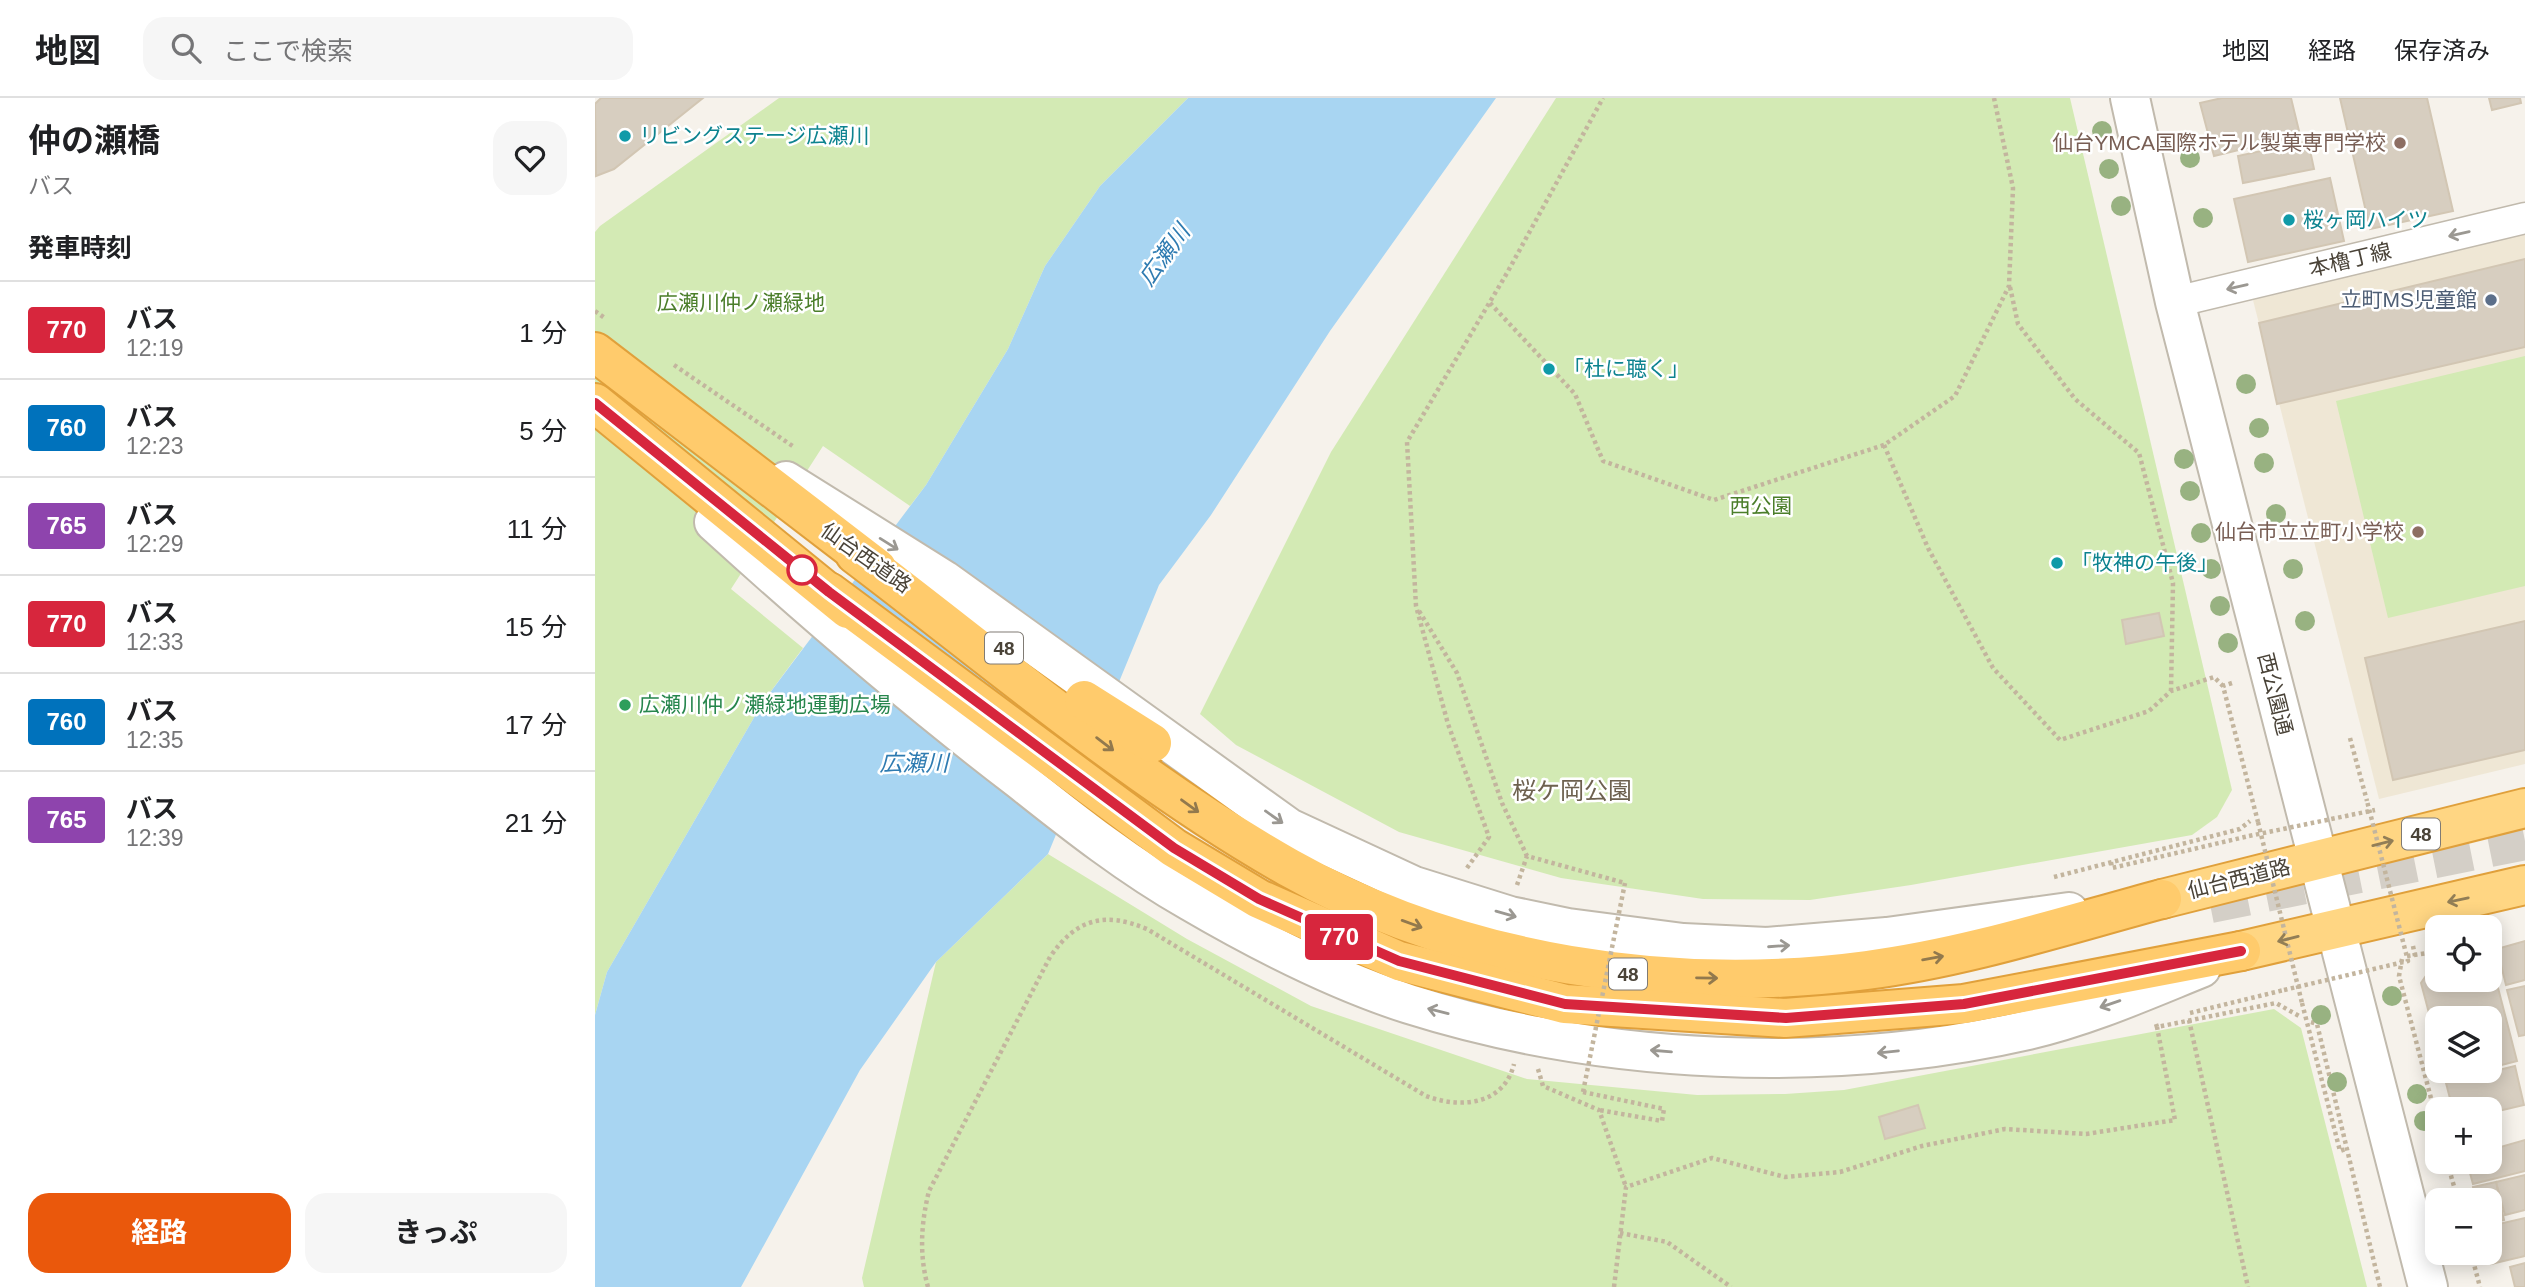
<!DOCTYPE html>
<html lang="ja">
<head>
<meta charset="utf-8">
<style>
	:root { --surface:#fff; --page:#f6f6f6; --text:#202124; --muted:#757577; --line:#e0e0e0; --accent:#ea580c }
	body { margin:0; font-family:Helvetica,"Noto Sans JP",sans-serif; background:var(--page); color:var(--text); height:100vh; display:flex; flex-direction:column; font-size:26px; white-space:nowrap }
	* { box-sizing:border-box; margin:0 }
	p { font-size:23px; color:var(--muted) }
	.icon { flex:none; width:38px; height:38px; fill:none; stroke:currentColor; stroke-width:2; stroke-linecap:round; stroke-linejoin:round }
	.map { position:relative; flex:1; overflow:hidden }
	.sheet { display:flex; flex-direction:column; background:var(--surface); width:595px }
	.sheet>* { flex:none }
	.badge { padding:0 14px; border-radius:5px; font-size:24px; line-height:46px }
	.fabs { position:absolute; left:1830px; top:817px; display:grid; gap:14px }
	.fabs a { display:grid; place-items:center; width:77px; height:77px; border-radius:14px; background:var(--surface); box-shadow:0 4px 18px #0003; font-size:35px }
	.map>.badge { position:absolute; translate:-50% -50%; box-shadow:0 0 0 4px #fff }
	h2 { padding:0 28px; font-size:26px; line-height:63px }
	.round { display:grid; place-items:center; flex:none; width:74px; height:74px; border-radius:21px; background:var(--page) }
	.overview { display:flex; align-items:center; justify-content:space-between; height:119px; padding:0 28px }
	h1 { font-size:33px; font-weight:700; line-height:52px }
	.cta { display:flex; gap:14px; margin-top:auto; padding:14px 28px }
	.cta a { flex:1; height:80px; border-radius:21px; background:var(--accent); color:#fff; font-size:28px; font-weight:700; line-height:80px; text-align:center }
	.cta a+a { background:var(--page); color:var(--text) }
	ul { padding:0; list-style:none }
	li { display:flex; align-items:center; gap:21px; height:98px; padding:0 28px; border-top:2px solid var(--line) }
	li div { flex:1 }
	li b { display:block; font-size:26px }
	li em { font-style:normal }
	li .badge { min-width:77px; font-weight:700; text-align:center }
	header { display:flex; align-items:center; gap:42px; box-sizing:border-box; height:98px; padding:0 35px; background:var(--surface); border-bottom:2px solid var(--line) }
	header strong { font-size:33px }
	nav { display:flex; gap:38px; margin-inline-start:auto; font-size:24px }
	.search { width:490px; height:63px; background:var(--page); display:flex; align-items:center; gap:18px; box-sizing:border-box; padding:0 24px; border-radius:21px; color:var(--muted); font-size:26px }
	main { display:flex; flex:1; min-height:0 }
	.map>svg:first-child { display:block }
</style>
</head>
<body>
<header>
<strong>地図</strong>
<div class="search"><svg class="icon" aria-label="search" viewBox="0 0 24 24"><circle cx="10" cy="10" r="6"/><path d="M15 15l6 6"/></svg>ここで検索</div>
<nav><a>地図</a><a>経路</a><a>保存済み</a></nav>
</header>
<main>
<section class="sheet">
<div class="overview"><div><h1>仲の瀬橋</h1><p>バス</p></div><a class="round"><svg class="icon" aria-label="heart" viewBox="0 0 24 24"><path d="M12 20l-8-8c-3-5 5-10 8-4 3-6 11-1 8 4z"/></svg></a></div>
<h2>発車時刻</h2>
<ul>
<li><span class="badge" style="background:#d7263d;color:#fff">770</span><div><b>バス</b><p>12:19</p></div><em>1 分</em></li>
<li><span class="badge" style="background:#0072bc;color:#fff">760</span><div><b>バス</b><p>12:23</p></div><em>5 分</em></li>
<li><span class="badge" style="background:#8e44ad;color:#fff">765</span><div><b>バス</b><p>12:29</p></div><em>11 分</em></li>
<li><span class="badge" style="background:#d7263d;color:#fff">770</span><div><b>バス</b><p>12:33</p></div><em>15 分</em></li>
<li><span class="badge" style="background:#0072bc;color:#fff">760</span><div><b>バス</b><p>12:35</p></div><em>17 分</em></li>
<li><span class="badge" style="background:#8e44ad;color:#fff">765</span><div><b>バス</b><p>12:39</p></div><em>21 分</em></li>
</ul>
<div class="cta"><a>経路</a><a>きっぷ</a></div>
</section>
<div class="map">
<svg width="1930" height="1189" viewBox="0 0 1930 1189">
	<rect width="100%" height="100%" fill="#f6f2eb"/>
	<path fill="#efe7d5" d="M1930,134V666L1784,701L1658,202Z"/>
	<g fill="#d3eab4">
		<path d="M184,0H593L505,88L450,168L413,251L331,387L315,408L228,348L136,491L208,550L168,604L12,874L0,917V134L5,128Z"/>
		<path d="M961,0H1475L1637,692L1622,719L1597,737L1316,787L1215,802L1108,801L966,780L804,734L641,647L605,616L736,354Z"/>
		<path d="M1930,258V488L1793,520L1741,303Z"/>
		<path d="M453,756L592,841L716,908L932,981L1102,997L1190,996L1249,992L1679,911L1706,930L1772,1189H269L267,1180L341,864Z"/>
	</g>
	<path fill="#a8d5f2" d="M593,0H901L735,233L616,417L564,487L453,756L341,864L265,972L146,1189H0V917L12,874L168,604L331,387L413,251L450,168L505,88Z"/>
	<g fill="#d7cec0" stroke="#d2c6b3" stroke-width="2">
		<path d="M6,0H108L19,71L1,78L0,6Z"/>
		<path d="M1627,0H1696L1705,37L1619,58L1605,5Z"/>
		<path d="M1745,0H1832L1858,113L1775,131Z"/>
		<path d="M1894,0H1925L1926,5L1897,12Z"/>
		<path d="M1713,43L1719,71L1648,85L1643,58Z"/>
		<path d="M1735,80L1749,143L1653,164L1639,101Z"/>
		<path d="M1930,161V249L1682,306L1664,225Z"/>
		<path d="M1564,515L1569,538L1531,546L1527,522Z"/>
		<path d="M1930,523V652L1798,682L1770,560Z"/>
		<path d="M1930,843V882L1911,887L1902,851Z"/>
		<path d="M1895,859L1922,963L1895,970V920H1843V949L1826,885L1837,869L1843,867V882H1895Z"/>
		<path d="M1930,888V937L1924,938L1912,892Z"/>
		<path d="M1920,968L1929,1007L1895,1015V1012H1858L1851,985Z"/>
		<path d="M1849,973H1882L1851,981Z"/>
		<path d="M1323,1007L1330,1030L1290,1041L1284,1019Z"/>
		<path d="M1930,1042V1073L1878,1086L1872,1064H1895V1052Z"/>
		<path d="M1930,1077V1112L1910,1117L1901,1084Z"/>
		<path d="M1901,1084L1909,1122L1895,1125V1102H1881L1878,1089Z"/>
		<path d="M1930,1120V1158L1896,1166L1893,1155L1895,1128Z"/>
		<path d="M1930,1165V1189H1920L1915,1169Z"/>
	</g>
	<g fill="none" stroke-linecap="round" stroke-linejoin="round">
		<path stroke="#d4cfc7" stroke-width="38" stroke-dasharray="38 19" stroke-linecap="butt" d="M1615,806L1930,743"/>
		<defs>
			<path id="minor" d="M1580,204L1930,120"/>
			<g id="tertiary">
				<path d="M1535,0L1580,204L1833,1189"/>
				<path d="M191,383L349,482L694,730L819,788L915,818L973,830L1088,845L1172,849L1292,839L1474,814"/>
				<path d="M119,424C218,514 319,601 425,682C479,725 535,769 595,803C660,841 742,883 814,906C1008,967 1235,977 1433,932C1493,918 1549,893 1606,870"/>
			</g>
			<g id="trunk">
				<path d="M1567,801L1930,710"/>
				<path d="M1646,853L1930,787"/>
			</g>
			<g id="motorway">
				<path d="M0,254L282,470"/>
				<path d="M0,305L253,511"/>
				<path d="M260,456C399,561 541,683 693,769C865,866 1077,898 1272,872C1372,859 1470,827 1567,801"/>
				<path d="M234,494L579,750L664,801L804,863L970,906L1190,920L1369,906L1646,853"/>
				<path d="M489,602L557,645"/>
			</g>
		</defs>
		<use href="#minor" stroke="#c1baad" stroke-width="33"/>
		<use href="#tertiary" stroke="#c1baad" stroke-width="42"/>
		<use href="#trunk" stroke="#e0a03b" stroke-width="42"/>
		<use href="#motorway" stroke="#e0a03b" stroke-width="42"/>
		<g stroke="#c3b59e" stroke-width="4.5" stroke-dasharray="3.5 3.5" stroke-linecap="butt">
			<path d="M1415,189L1423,226L1480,301L1544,355L1578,485L1576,593"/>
			<path d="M895,205L980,296L1008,363L1119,402L1289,347L1360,298L1414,188L1418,90L1399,0"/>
			<path d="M0,213L11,221"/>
			<path d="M79,267L199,349"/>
			<path d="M1289,347L1333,450L1398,570L1465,642L1554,613L1576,593L1619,579L1628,588"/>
			<path d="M824,513L862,575L907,705L932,758"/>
			<path d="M1637,585L1628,588L1663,724"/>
			<path d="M1755,640L1772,703"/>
			<path d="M1516,764L1517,770L1654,738"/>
			<path d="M872,770L894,739L853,626L821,508L812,344L912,175L1008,0"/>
			<path d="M1459,779L1645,731L1655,723"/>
			<path d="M922,787L932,758L1030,785"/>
			<path d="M1818,848L1820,858"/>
			<path d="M1833,855L1843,853"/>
			<path d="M1807,861L1804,878L1843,1027"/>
			<path d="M1707,905L1745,1053L1753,1050"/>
			<path d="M1595,915L1689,892"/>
			<path d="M1594,922L1653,1189"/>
			<path d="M1716,924L1722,926L1785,1189"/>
			<path d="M1561,926L1562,929L1681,905L1704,918"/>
			<path d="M943,971L948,988L1004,1012L1031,1089"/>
			<path d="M988,994L1069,1011L1067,1023L1004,1012"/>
			<path d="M1852,1064L1863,1102"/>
			<path d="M1025,1135L1072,1144L1136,1189"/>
			<path d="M1876,1155L1885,1189"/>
			<path d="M333,1189C324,1157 326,1125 334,1093L455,859C481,821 509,813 552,831L831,998C866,1011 909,1007 919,966"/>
			<path d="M1019,1189L1031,1089L1117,1060L1190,1079L1245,1074L1327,1048L1410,1031L1491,1036L1580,1022L1562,929"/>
		</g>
		<use href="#minor" stroke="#fff" stroke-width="30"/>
		<use href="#tertiary" stroke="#fff" stroke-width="38"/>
		<use href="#trunk" stroke="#ffd683" stroke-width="38"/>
		<use href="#motorway" stroke="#ffcb6c" stroke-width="38"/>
		<g stroke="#c3b59e" stroke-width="4.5" stroke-dasharray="3.5 3.5" stroke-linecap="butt">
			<path d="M1663,724L1707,905"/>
			<path d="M1654,738L1780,712"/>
			<path d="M1812,858L1833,855"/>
			<path d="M1689,892L1813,863L1772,703"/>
			<path d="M988,994L1030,785"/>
		</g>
	</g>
	<g fill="#98b281">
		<circle cx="1507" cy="33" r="10"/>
		<circle cx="1595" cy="60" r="10"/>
		<circle cx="1514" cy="71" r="10"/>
		<circle cx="1526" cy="108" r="10"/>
		<circle cx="1608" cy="120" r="10"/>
		<circle cx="1651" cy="286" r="10"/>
		<circle cx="1664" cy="330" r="10"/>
		<circle cx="1589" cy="361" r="10"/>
		<circle cx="1669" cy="365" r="10"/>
		<circle cx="1595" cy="393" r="10"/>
		<circle cx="1681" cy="416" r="10"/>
		<circle cx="1606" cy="435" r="10"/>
		<circle cx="1616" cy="471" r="10"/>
		<circle cx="1698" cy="471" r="10"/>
		<circle cx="1625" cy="508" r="10"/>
		<circle cx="1710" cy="523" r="10"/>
		<circle cx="1633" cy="545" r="10"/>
		<circle cx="1797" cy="898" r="10"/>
		<circle cx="1726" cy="917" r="10"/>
		<circle cx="1742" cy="984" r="10"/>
		<circle cx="1822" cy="996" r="10"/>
		<circle cx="1829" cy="1023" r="10"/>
	</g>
	<defs><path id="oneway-shaft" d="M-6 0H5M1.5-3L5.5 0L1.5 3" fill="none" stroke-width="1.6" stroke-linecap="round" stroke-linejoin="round" transform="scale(1.75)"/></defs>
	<g stroke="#9b9892">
		<use href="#oneway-shaft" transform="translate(1864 136) rotate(167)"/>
		<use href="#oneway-shaft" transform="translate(1642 189) rotate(167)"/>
		<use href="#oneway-shaft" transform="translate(294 446) rotate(32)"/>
		<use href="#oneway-shaft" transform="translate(679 719) rotate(35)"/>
		<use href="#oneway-shaft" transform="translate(911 816) rotate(16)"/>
		<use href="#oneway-shaft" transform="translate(1184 848) rotate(-4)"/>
		<use href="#oneway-shaft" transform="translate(1515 906) rotate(161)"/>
		<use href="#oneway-shaft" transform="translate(843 913) rotate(-166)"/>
		<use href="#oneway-shaft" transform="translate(1066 953) rotate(-175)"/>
		<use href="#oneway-shaft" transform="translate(1293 954) rotate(174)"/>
	</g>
	<g stroke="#92794d">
		<use href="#oneway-shaft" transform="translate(510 646) rotate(37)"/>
		<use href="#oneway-shaft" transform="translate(595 708) rotate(36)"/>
		<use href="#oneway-shaft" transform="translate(817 826) rotate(20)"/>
		<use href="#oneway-shaft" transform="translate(1338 860) rotate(-10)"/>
		<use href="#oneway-shaft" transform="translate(1112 880) rotate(1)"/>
	</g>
	<g stroke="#927e56">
		<use href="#oneway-shaft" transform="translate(1788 745) rotate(-14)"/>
		<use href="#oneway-shaft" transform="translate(1863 802) rotate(168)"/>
		<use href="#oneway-shaft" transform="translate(1693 841) rotate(166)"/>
	</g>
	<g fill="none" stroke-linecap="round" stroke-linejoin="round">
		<defs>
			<path id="line" d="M0,305L234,494L579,750L664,801L804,863L970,906L1191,920L1369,906L1646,853"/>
		</defs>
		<use href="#line" stroke="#fff" stroke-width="16"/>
		<use href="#line" stroke="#d7263d" stroke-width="10"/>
	</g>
	<g fill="#0f9aa8" stroke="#fff" stroke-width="2.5">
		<circle cx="30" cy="38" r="7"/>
		<circle cx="1694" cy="122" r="7"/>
		<circle cx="954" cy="271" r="7"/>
		<circle cx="1462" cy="465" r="7"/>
	</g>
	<g fill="#8d6e63" stroke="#fff" stroke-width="2.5">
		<circle cx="1805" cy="45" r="7"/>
		<circle cx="1823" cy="434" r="7"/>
	</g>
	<circle fill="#5c6f8a" stroke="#fff" stroke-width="2.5" cx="1896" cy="202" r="7"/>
	<circle fill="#fff" stroke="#d7263d" stroke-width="3.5" cx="207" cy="472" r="14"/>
	<circle fill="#2e9e5b" stroke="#fff" stroke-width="2.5" cx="30" cy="607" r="7"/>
	<g text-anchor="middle" stroke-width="5" stroke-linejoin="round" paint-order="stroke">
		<g fill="#fff" stroke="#807b74" stroke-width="2">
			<rect x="390" y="534.5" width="38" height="31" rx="5"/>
			<rect x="1807" y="720.5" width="38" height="31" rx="5"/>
			<rect x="1014" y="860.5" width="38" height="31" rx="5"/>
		</g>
		<g font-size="19" font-weight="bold" fill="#4a4338">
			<text x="409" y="557">48</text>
			<text x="1826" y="743">48</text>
			<text x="1033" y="883">48</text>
		</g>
		<g font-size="21" fill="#0d838f" stroke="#fff" text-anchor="start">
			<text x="44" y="45">リビングステージ広瀬川</text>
			<text x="1708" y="129">桜ヶ岡ハイツ</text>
			<text x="968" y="278">「杜に聴く」</text>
			<text x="1476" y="472">「牧神の午後」</text>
		</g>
		<g font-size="21" fill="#785e54" stroke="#fff" text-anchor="end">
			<text x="1791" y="52">仙台YMCA国際ホテル製菓専門学校</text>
			<text x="1809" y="441">仙台市立立町小学校</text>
		</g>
		<g font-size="21" fill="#4a4338" stroke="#fff">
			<text transform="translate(1755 162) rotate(-13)" y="7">本櫓丁線</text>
			<text transform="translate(271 460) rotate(35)" y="7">仙台西道路</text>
			<text transform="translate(1680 596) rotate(76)" y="7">西公園通</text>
			<text transform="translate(1644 781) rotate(-14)" y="7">仙台西道路</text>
		</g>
		<g font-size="21" fill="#4e5e75" stroke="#fff" text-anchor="end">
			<text x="1882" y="209">立町MS児童館</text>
		</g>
		<g font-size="21" fill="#4b7e2a" stroke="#fff">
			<text x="146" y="212">広瀬川仲ノ瀬緑地</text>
			<text x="1166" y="415">西公園</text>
		</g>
		<g font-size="21" fill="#27864d" stroke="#fff" text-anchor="start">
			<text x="44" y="614">広瀬川仲ノ瀬緑地運動広場</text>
		</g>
		<g font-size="23" font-style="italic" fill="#2e7bb1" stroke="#fff">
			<text transform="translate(569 157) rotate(-54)" y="8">広瀬川</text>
			<text x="319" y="673">広瀬川</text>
		</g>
		<g font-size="24" fill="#6d614f" stroke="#fff">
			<text x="977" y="701">桜ケ岡公園</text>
		</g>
	</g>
</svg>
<div class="fabs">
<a><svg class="icon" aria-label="locate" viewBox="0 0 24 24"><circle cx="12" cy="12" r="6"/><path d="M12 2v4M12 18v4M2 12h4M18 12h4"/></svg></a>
<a><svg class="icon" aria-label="layers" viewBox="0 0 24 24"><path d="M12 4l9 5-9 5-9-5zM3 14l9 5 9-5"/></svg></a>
<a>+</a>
<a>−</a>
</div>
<b class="badge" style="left:744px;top:839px;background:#d7263d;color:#fff">770</b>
</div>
</main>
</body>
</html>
